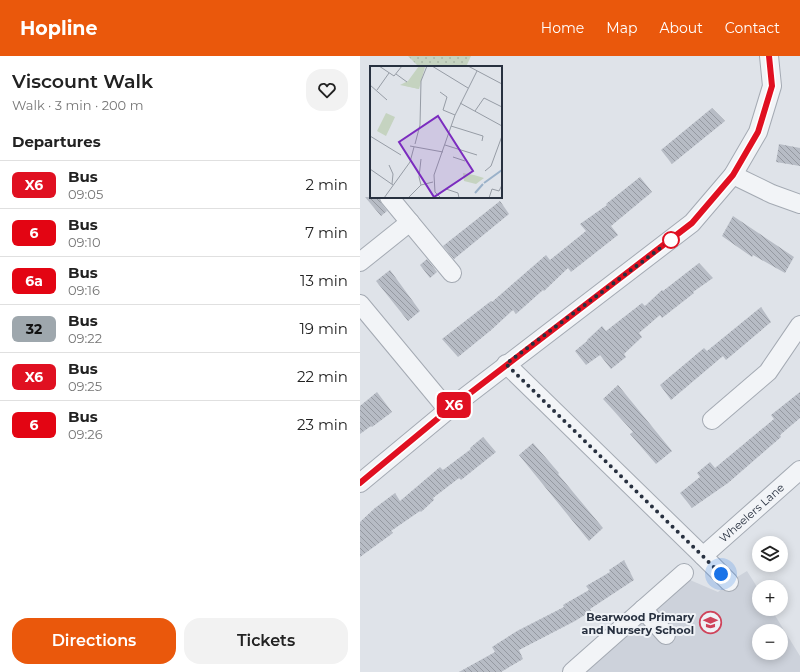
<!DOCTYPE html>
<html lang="en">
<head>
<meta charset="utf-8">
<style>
	:root { --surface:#fff; --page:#f2f2f2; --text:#222; --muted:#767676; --line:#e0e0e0; --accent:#ea580c }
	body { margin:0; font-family:Montserrat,sans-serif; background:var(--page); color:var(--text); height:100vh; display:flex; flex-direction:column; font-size:15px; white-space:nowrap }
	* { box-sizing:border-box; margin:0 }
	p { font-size:13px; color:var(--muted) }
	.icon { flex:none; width:22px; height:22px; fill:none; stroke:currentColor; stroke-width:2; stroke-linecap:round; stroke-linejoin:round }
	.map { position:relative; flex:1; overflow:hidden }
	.details { display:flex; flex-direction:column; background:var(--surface); width:360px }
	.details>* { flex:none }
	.badge { padding:0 8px; border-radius:6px; font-size:14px; line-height:26px }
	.buttons { position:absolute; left:392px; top:480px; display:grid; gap:8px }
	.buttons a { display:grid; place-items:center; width:36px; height:36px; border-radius:50%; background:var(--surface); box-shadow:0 2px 10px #0003; font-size:20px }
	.you { position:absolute; width:20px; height:20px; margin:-10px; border:3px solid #fff; border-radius:50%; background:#1a73e8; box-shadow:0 0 0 6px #1a73e833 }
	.map>.badge { position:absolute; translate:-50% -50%; box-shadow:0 0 0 2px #fff }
	h2 { padding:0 12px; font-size:15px; line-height:36px }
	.round { display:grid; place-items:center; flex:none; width:42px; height:42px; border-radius:16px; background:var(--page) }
	.overview { display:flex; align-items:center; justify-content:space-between; height:68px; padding:0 12px }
	h1 { font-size:19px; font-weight:600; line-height:30px }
	.button { display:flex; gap:8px; margin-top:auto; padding:8px 12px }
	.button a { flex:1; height:46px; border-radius:16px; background:var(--accent); color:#fff; font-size:16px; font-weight:600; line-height:46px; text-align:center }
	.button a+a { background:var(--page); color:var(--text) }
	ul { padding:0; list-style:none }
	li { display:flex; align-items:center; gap:12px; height:48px; padding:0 12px; border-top:1px solid var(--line) }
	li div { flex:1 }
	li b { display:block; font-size:15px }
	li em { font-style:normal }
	li .badge { min-width:44px; font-weight:700; text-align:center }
	header { display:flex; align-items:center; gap:24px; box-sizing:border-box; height:56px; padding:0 20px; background:var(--accent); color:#fff }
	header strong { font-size:19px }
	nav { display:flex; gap:22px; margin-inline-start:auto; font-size:14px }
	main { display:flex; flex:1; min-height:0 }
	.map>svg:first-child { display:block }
</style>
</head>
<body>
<header>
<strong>Hopline</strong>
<nav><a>Home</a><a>Map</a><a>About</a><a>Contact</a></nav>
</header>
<main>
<section class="details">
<div class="overview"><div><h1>Viscount Walk</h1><p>Walk · 3 min · 200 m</p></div><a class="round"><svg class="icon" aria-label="heart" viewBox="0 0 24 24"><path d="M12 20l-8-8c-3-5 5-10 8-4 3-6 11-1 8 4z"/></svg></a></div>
<h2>Departures</h2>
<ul>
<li><span class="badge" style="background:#e01021;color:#fff">X6</span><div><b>Bus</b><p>09:05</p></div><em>2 min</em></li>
<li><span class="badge" style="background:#e30513;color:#fff">6</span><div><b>Bus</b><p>09:10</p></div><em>7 min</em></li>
<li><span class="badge" style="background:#e30513;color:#fff">6a</span><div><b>Bus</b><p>09:16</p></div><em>13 min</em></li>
<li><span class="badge" style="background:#9ea7ad;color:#111">32</span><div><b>Bus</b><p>09:22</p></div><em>19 min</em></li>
<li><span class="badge" style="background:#e01021;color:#fff">X6</span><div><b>Bus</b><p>09:25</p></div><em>22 min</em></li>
<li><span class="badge" style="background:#e30513;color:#fff">6</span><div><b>Bus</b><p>09:26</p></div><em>23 min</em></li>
</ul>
<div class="button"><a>Directions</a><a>Tickets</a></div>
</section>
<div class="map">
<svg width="440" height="616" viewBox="0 0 440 616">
	<defs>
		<pattern id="park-dots" width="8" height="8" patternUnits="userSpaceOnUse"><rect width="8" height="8" fill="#c5d3c0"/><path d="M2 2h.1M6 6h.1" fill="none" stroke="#a9b6a6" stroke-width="1.8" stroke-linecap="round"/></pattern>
		<pattern id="building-back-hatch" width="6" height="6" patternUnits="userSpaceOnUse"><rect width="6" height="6" fill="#b7bcc5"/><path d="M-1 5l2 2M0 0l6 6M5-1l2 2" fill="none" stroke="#9599a1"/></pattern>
	</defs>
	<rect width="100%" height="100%" fill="#dfe3e9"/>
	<path fill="#cdd2db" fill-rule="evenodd" d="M387,515L399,534V553H411L440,600V616H225L288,559L330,524L358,536L369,526ZM399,575H421V597H399Z"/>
	<path fill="url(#park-dots)" d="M48,0H111L106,11H59Z"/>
	<g fill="url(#building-back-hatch)">
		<path d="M352,52L365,65L312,108L301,94Z"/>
		<path d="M419,88L440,92V110L416,106Z"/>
		<path d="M280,121L292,136L251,170L258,179L211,216L208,212L184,235L183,234L156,258L153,254L130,275L98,301L82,283L131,245L132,246L186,199L190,204L226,175L220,168L247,149L246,148Z"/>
		<path d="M5,141H19L21,147L27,155L21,160Z"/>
		<path d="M140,145L149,158L94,203L83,190Z"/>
		<path d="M373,160L434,201L425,217L393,199L392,201L362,180Z"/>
		<path d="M67,203L77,216L70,222L60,209Z"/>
		<path d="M339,207L353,222L333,236L334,237L302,262L300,259L279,277L282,281L264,298L266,301L251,313L240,299L226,309L215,295L227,285V284L242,270L246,275L282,247L285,250L302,234L303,235Z"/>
		<path d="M30,214L60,255L48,265L16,225Z"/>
		<path d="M401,251L411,266L366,304L363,300L311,344L300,329L344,292L347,295Z"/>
		<path d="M258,329L312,395L296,408L270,378L273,376L243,343Z"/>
		<path d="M17,336L32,356L12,371L11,370L0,378V350Z"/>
		<path d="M440,336V362L420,379L421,381L368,427L332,452L320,437L340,421L337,417L350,406L355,412L414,363L411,359Z"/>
		<path d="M123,381L136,396L101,424L99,422L73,442L74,444L61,456L60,455L31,475L33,477L0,501V466L15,452L35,437L40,445L80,411L83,414L111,393L110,392Z"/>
		<path d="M173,387L199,417L198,418L243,472L229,485L159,399Z"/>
		<path d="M264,504L274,524L230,553L231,555L215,565L159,594L163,603L141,616H99L135,596L132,591L157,575L204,551L203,549L229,534L226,530L250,516L249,514Z"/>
	</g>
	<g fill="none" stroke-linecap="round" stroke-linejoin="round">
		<defs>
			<g id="minor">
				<path d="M373,119L412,138L440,148"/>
				<path d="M29,141L92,217"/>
				<path d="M0,206L50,166"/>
				<path d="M0,248L88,354"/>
				<path d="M146,308L343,500L369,526"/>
				<path d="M352,364L408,316L440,269"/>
				<path d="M0,427L88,354L332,167L373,119L398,76L412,30L409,0"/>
				<path id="s1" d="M343,500L440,414"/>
				<path d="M283,553L306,579"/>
				<path d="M212,616L324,517"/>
			</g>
		</defs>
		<use href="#minor" stroke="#a4aab3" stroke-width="20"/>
		<use href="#minor" stroke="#f2f4f7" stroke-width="18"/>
	</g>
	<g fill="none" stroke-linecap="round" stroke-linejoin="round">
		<defs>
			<path id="line" d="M0,427L88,354L332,167L373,119L398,76L412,30L409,0"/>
		</defs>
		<use href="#line" stroke="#fff" stroke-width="9"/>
		<use href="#line" stroke="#e01021" stroke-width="6"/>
		<path stroke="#283140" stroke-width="4" stroke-dasharray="0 7.2" d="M311,184L146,308L361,518"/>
	</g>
	<defs>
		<symbol id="school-ring" viewBox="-11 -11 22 22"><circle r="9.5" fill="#eff2f6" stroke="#cf435a" stroke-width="1.5"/><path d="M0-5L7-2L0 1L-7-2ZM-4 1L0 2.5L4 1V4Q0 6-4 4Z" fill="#cf435a"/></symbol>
	</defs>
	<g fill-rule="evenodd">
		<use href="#school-ring" x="338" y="554" width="25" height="25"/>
	</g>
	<circle fill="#fff" stroke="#e01021" stroke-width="2" cx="311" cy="184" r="8"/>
	<g text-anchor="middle" stroke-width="4" stroke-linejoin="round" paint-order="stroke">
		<g font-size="11" fill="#283140" stroke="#eff2f6">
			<text dy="4" stroke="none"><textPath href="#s1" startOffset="65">Wheelers Lane</textPath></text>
		</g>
		<g font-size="11" font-weight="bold" fill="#283140" stroke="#eff2f6" text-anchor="end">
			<text x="334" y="565">Bearwood Primary<tspan x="334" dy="13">and Nursery School</tspan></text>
		</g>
	</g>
	<g transform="translate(10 10)">
		<rect width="132" height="132" fill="#dfe3e9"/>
		<path d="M49,0L55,1L49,23L30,19L38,15ZM16,47L25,51L16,70L7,65Z" fill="#c5d3c0"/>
		<path d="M47,12L50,13L49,23L36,20V17H40ZM93,107L104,109L114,112L106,118L94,115Z" fill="#c5d3c0"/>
		<path fill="none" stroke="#9ab1c9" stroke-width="2" d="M114,117L132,104M105,127L113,118"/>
		<path fill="none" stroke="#969ca5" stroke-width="1" d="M9,0L24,10L32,0M62,0L98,22M98,0L132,18M26,8L37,16M0,19L17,34M7,24L19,7M70,26L77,31L73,44L85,49M90,37L132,60M105,45L114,32L132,41M81,60L113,70L112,75M0,70L31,89M45,78L50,59L51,15L57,0M75,79L107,89M40,80L73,86M83,91L95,95M19,99L23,108L22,118M0,103L23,119M115,105L121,100L132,70M51,119L49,111L51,93M76,123L88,127L89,132M14,132L40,96L44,81M38,132L51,119L63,116M71,132L65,126L64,109L85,49L107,5M119,132L122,123L129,125L132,119"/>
		<path fill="#7b2cbf" fill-opacity="0.15" stroke="#7b2cbf" stroke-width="2" d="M68,50L103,105L64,131L29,76Z"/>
		<rect width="132" height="132" fill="none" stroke="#283140" stroke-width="2"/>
	</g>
</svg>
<div class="buttons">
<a><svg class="icon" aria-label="layers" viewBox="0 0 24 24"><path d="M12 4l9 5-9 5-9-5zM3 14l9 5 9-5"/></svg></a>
<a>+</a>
<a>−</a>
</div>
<div class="you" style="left:361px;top:518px"></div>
<b class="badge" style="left:94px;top:349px;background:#e01021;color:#fff">X6</b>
</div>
</main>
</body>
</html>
